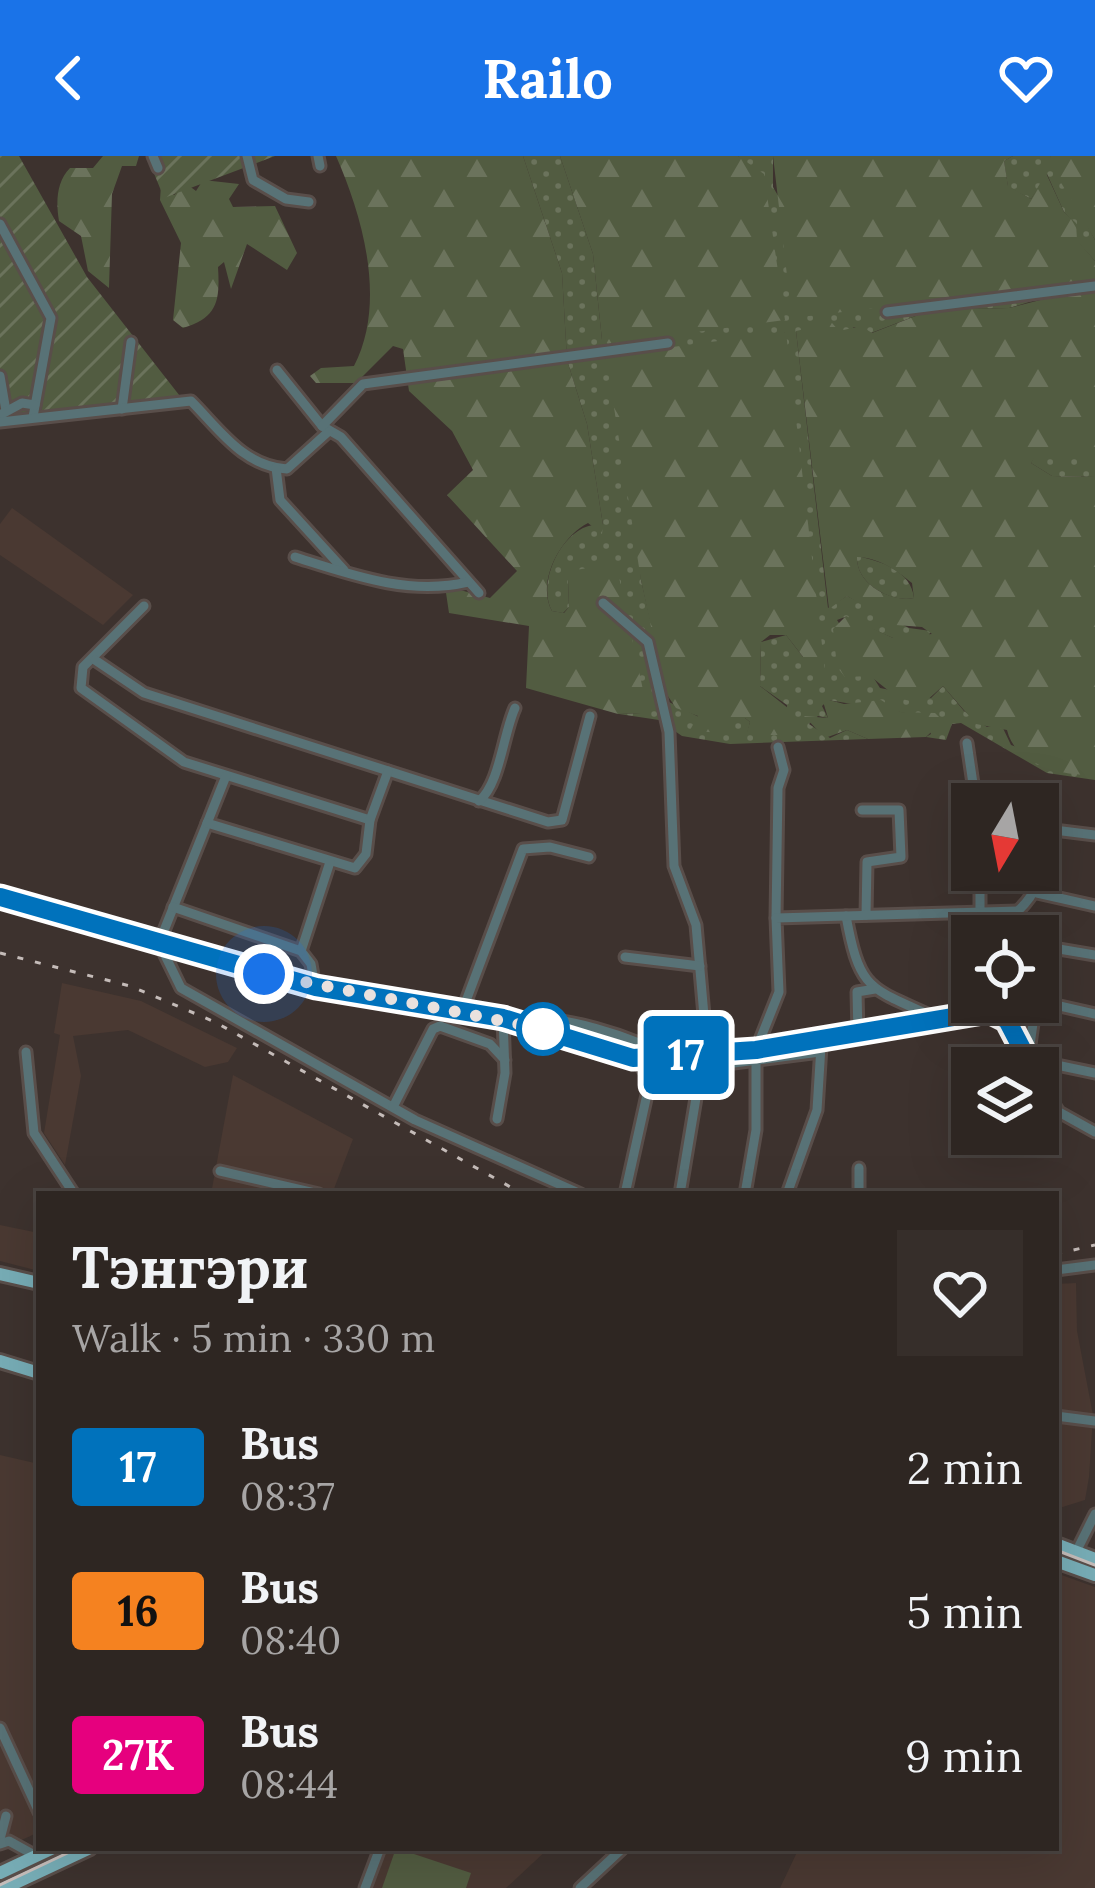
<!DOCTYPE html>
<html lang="en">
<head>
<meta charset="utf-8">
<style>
	:root { --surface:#2e2622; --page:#362e2a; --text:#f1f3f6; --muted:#a7a5a5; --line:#494340; --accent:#1a73e8 }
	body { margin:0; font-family:Lora,serif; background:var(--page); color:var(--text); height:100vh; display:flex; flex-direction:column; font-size:45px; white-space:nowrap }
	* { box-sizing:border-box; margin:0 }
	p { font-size:39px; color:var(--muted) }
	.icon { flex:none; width:66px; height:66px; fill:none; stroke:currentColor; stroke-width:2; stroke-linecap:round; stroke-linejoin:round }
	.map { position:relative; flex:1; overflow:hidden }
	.details { position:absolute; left:36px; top:1035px; width:1023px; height:660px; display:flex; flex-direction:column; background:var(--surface); border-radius:0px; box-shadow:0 12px 48px #0002,0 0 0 3px var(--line) }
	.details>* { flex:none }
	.badge { padding:0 24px; border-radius:9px; font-size:42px; line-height:78px }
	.needle { width:78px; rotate:190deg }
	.tools { position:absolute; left:951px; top:627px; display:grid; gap:24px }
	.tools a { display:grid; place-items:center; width:108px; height:108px; border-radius:0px; background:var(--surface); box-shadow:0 12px 48px #0002,0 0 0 3px var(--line); font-size:60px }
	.you { position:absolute; width:60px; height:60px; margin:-30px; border:9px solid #fff; border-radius:50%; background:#1a73e8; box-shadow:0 0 0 18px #1a73e833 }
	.map>.badge { position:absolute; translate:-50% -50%; box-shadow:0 0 0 6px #fff }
	.round { display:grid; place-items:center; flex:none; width:126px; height:126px; border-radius:0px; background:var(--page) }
	.headline { display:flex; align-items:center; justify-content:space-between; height:204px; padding:0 36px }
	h1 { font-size:57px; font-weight:700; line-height:90px }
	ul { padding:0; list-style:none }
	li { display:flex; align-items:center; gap:36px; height:144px; padding:0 36px }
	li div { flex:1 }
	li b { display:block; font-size:45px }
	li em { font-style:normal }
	li .badge { min-width:132px; font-weight:700; text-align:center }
	header { display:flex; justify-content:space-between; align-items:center; height:156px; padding:0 36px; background:var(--accent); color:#fff; font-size:54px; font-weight:700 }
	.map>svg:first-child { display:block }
</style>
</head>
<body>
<header><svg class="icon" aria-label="back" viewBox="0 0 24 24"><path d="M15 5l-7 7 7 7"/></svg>Railo<svg class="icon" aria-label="heart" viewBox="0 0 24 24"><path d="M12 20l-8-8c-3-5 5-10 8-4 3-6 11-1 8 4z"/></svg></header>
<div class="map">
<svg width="1095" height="1732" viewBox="0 0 1095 1732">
	<defs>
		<pattern id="grass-dots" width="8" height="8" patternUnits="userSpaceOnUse" patternTransform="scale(3)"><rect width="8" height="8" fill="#525c41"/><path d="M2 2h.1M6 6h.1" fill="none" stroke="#6b735c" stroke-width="1.8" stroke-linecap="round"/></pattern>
		<pattern id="forest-firs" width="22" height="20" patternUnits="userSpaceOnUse" patternTransform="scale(3)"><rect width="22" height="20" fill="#525c41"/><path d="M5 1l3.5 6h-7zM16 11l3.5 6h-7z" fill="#6b735c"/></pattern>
		<pattern id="garden-furrows" width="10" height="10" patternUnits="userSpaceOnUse" patternTransform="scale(3)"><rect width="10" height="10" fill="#525c41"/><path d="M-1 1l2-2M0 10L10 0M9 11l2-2" fill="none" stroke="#6b735c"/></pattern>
	</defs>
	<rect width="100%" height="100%" fill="#3d322e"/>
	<g fill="#4a3932">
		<path d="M12,352L133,439L103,469L0,399V368Z"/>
		<path d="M62,827L141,845L237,892L228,906L205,911L128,874L73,880L81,920L65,1009L44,977L60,879L54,877Z"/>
		<path d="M233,919L353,983L332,1038H211Z"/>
		<path d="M0,1069L39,1077L35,1114L0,1105Z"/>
		<path d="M1076,1127L1077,1175L1093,1259L1089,1321L1085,1344L1056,1353V1128Z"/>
		<path d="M0,1299L39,1308V1676L0,1694Z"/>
		<path d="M1056,1417L1095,1431V1732H780L799,1692H1056Z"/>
		<path d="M385,1692H549L506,1732H369Z"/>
	</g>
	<g fill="url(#grass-dots)" fill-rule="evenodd">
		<path d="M523,0H560L593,98L602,184L745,8L738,0H773V31L843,153L1095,126L1009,152L931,154L871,177L854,171L847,176L796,175L828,452L847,440L909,472L931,475L927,483L893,482L845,461L837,464L880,532L931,542L943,530L964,555L987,571L1001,568L1011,589L1095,619V624L1047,617L961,567L952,568L946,584L926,581L931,578L924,560L828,544L822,550L828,562L818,560L809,568L830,582L847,574L868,583L730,588L682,580L659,564L619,558L641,557L568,423L569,451L563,457L552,455C535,425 566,363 603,369L587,268L567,204L562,117ZM785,176L804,360L803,501L786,479L761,486L760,530L787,549V579L747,578L750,566L745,562L699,561L669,546L641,424L639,393Z"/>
		<path d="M1013,0H1050L1095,84V105L1076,84L1075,67L1064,56L1047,18L1031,43L1008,31L1004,5Z"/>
		<path d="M1034,301H1095V321L1052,320L1031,307Z"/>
		<path d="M857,400C881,405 911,415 914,442C890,447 855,427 857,400Z"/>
	</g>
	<g fill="url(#forest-firs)" fill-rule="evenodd">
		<path d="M103,0H139L136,10H122L112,38L109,132L88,115L81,80L59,65C56,47 56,26 70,12H93Z"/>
		<path d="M336,0H523L562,117L567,204L587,268L603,369L602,378L588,367C560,381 536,427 552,455L564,457L569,451L568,423L576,414L616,407L646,548L642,557L618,558L526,532L529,470L449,457L445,430L490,442L517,415L447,339L473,314L452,275L409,235L403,193L393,190L356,227H316L310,220L321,212L354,210C387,147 363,61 336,0Z"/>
		<path d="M560,0H738L764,18L785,164L608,188L602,184L593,98Z"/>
		<path d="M773,0H1013L1004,5L1008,30L1031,43L1046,17L1064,56L1076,67L1077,84L1095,105V126L792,162Z"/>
		<path d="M1050,0H1095V84L1053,13Z"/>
		<path d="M203,24L239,28L229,43L233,51L275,50L297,97L287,114L247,88L231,133L224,106L218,111C220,144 218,162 183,172L173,164L181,87L160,44L161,29L174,39L188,29L196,35Z"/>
		<path d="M1095,130V301H1035L1031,307L1052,320L1095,321V619C1062,620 1015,609 1007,574L976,568L943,530L925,546C898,547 889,534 870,520L845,521L837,511L833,473L846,460L893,482L932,478L922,471L896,469L847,440L829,453L796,175L832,167L839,175L861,170L872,177L931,154L1009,152ZM857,401C879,402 895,413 912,427L914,442C890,446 856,428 857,401Z"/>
		<path d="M786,176L825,515L811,511L786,479H770L761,486L760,530L793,556L794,573L787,579H746L750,566L745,562L718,577L690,574L698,560L676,552L665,536L641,424L608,213L619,198Z"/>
		<path d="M822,542L844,548L881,544L900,556L935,557L943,565L926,581L868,583L847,574L825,582L804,560L828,562Z"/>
	</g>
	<g fill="url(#garden-furrows)">
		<path d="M0,0H19L87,121L183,244L0,262Z"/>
		<path d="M147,0H275L164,42Z"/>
	</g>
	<path fill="#525c41" d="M396,1692L471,1717L466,1732H382Z"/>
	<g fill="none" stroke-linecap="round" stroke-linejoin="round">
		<defs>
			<g id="minor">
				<path d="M153,0L158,12"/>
				<path d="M247,0L253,24L286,43L309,46"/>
				<path d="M318,0L320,10"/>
				<path d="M0,68L51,162L33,261"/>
				<path d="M887,156L1095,130"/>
				<path d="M277,214L322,270L341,281L479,437"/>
				<path d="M0,220L6,255"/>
				<path d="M122,253L131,186"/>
				<path d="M0,259L22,247L35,249"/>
				<path d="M0,266L191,245C220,274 243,310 287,313L328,276"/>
				<path d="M322,270L363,228L668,187"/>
				<path d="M276,312L280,344L344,414"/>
				<path d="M295,401C352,419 409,440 468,426"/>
				<path d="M603,447L648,486L669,576L674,710L696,769L706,882L680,1038"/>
				<path d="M144,450L83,511L81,532L184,606L370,664"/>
				<path d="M95,504L144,537L548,666L562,664L590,560"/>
				<path d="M967,587L976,648"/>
				<path d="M226,620L159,787L181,832L415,964L581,1038"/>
				<path d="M479,645C500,628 503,578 515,552"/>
				<path d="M862,654H899L901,701L867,706L866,759"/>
				<path d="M207,667L355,712L366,698L370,664L388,615"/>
				<path d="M1037,737L1095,750"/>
				<path d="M0,741L315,831L503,862L633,902L756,894L989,855L1007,864L1032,912"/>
				<path d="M173,751L301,795L311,808L315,831"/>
				<path d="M980,756V714"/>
				<path d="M846,760C860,836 869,831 936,862"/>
				<path d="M776,762L778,632L784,614L778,591"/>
				<path d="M1030,780L1018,755C1047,727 1039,709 1046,673L1095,679"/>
				<path d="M1038,787L1047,791L1038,836"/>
				<path d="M1047,791L1095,799"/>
				<path d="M301,795L330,706"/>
				<path d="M625,801L700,810"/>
				<path d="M1038,845L1095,858"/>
				<path d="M1036,846L1028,903L1095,917"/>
				<path d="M463,853L523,693L550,691L589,701"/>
				<path d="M1007,864L1017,848L1029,846"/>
				<path d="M525,867C549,853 642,884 665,900"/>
				<path d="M858,877L857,836L875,833"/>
				<path d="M26,896L34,977L74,1038"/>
				<path d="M647,920L655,909L678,914L820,896"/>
				<path d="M1038,923L1059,956L1095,976"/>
				<path d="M393,951L433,873L440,870L490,888L505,904"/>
				<path d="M497,963L505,917L503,862"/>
				<path d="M859,1012V1038"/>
				<path d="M220,1015L319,1038"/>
				<path d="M625,1038L648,934L647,920L636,903"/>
				<path d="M745,1038L756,974V894L779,836L776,762L1018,755"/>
				<path d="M787,1038L817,954L821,890"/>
				<path d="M1056,1114L1095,1109"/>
				<path d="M1056,1260L1095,1265"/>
				<path d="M1076,1396L1095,1358"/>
				<path d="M0,1572L39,1656"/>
				<path d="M0,1683L6,1660"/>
				<path d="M0,1688L9,1685L36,1700"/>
				<path d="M365,1732L380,1692"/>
				<path d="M580,1732L623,1692"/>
			</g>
			<g id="major">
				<path d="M0,1118L39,1127"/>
				<path d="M0,1205L39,1217"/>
				<path d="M1056,1388L1095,1403"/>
				<path d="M1056,1405L1095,1419"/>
				<path d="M0,1717L53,1692"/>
				<path d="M5,1732L90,1692"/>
			</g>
		</defs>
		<use href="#minor" stroke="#594e4a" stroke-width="15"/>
		<use href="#major" stroke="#594e4a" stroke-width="18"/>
		<use href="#minor" stroke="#587276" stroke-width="9"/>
		<use href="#major" stroke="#77adb6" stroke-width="12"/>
		<g stroke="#c5bcb9" stroke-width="3">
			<path d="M1056,1394L1095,1409"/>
			<path d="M0,1729L78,1692"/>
		</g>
		<g stroke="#c5bcb9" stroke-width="3" stroke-dasharray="6 12" stroke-linecap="butt">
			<path d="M0,797L130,830L215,866L523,1038"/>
			<path d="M1056,1098L1095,1089"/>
		</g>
	</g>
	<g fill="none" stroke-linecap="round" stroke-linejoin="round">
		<defs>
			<path id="line" d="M0,741L316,831L503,862L633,902L756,894L989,855L1007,864L1032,912"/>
		</defs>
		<use href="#line" stroke="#fff" stroke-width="27"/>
		<use href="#line" stroke="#0072bc" stroke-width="18"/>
		<path stroke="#e9e1de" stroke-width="12" stroke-dasharray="0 21.6" d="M264,818L543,873"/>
	</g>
	<circle fill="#fff" stroke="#0072bc" stroke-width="6" cx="543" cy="873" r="24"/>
</svg>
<div class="tools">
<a><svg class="needle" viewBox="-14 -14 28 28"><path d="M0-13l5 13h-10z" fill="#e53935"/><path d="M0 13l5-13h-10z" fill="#a7a5a5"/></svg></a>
<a><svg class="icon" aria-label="locate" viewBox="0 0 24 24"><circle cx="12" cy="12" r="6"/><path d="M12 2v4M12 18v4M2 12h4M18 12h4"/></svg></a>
<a><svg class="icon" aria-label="layers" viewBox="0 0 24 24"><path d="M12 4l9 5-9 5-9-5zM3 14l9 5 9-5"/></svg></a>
</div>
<div class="you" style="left:264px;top:818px"></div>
<b class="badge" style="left:686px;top:899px;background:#0072bc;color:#fff">17</b>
<section class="details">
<div class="headline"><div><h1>Тэнгэри</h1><p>Walk · 5 min · 330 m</p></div><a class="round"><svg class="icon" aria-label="heart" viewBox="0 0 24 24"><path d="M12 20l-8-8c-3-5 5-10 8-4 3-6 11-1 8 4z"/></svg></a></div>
<ul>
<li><span class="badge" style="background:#0072bc;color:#fff">17</span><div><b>Bus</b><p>08:37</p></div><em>2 min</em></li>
<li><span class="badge" style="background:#f58220;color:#111">16</span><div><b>Bus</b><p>08:40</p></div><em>5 min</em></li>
<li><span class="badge" style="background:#e6007e;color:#fff">27К</span><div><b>Bus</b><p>08:44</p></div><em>9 min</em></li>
</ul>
</section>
</div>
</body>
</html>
